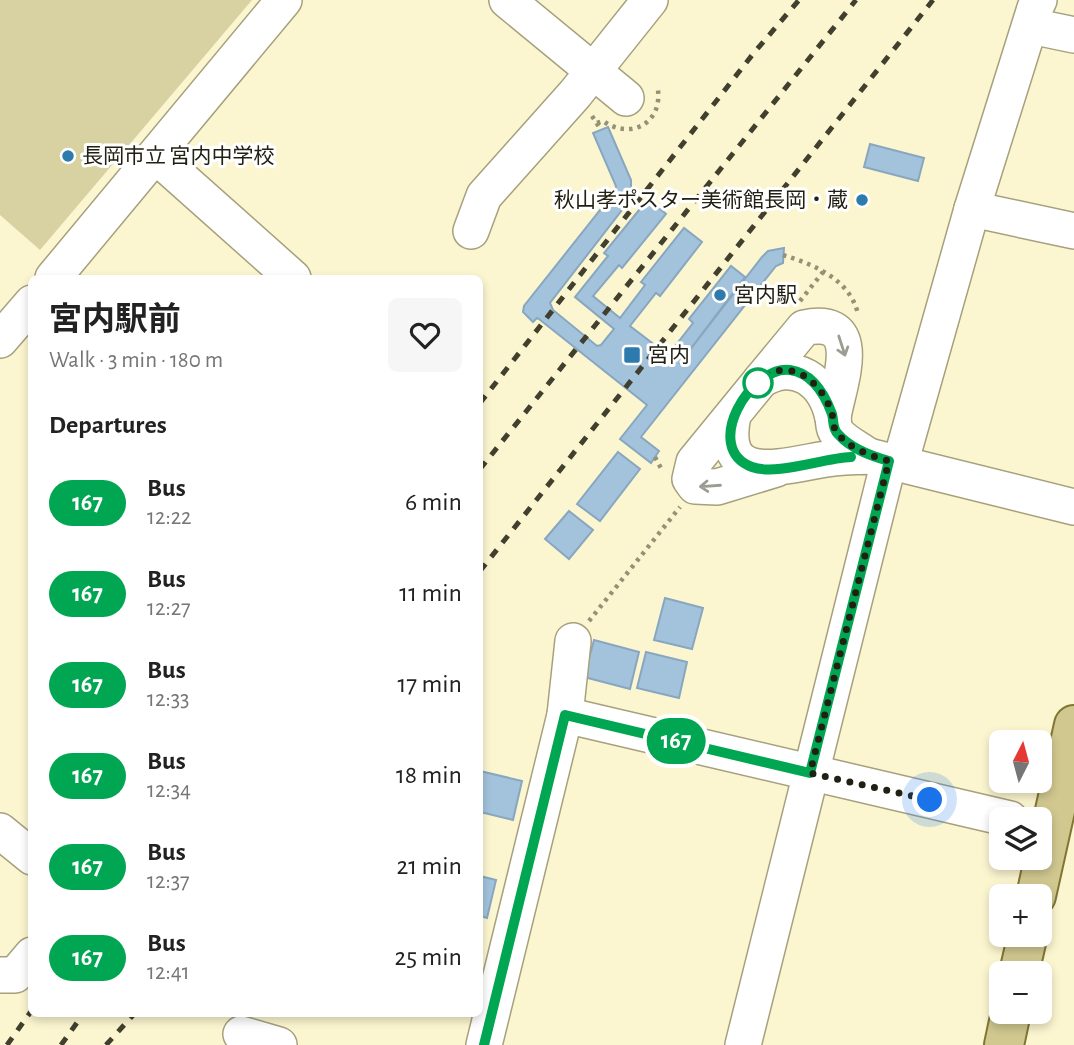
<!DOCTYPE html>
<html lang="en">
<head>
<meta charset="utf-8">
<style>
	:root { --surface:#fff; --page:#f6f6f6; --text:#222; --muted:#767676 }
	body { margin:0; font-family:"Alegreya Sans","Noto Sans JP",sans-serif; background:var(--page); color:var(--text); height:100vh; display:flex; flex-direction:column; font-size:26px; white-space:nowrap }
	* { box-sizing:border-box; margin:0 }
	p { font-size:23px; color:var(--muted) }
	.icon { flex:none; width:38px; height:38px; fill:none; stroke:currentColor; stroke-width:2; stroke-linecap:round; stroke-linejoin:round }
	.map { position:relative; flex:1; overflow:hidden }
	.drawer { position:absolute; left:28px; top:275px; width:455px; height:742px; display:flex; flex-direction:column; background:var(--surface); border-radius:10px; box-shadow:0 4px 10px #0003 }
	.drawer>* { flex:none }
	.badge { padding:0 14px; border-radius:23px; font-size:24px; line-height:46px }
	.needle { width:46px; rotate:6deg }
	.fabs { position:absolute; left:989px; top:730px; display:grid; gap:14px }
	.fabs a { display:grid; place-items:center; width:63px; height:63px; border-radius:10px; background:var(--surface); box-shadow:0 4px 10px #0003; font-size:35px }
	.you { position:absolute; width:35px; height:35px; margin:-18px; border:5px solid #fff; border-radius:50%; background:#1a73e8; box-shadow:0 0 0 10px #1a73e833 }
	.map>.badge { position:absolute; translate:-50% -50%; box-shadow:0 0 0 4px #fff }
	h2 { padding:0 21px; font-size:26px; line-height:63px }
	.round { display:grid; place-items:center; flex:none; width:74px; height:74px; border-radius:10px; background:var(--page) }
	.head { display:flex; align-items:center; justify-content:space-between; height:119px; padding:0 21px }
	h1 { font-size:33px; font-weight:700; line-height:52px }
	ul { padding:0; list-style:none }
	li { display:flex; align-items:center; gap:21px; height:91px; padding:0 21px }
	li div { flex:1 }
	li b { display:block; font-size:26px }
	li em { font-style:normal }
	li .badge { min-width:77px; font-weight:700; text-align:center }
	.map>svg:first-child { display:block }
</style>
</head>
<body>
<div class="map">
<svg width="1074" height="1045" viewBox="0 0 1074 1045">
	<rect width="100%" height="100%" fill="#fcf6d0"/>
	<path fill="#d8d2a3" d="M0,0H252L40,250L0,215Z"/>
	<g fill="#a3c3dc" stroke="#88a7bf" stroke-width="2">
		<path d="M608,127L631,180V194L629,201L550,303L553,310L597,346L601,345L614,329L575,297L608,256L604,253L648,199L666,214L622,268L619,265L593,296L620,318L645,285L641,282L684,228L702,242L660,296L656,293L630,326L668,355L693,323L689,319L731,266L745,277L679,364L762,257L768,251L784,248L783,263L776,266L641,437L659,451L651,463L620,439L647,405L539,319L537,318L533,322L523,312L524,306L615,191L616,186L593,133Z"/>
		<path d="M870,144L924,158L918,181L864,167Z"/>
		<path d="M618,452L640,469L600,521L577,504Z"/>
		<path d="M569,511L593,530L569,559L545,539Z"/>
		<path d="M665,598L703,608L692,649L654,640Z"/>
		<path d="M594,640L639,652L630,689L584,677Z"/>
		<path d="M646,652L687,662L679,698L637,688Z"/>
		<path d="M480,771L522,781L513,820L480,812Z"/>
		<path d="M480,876L496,880L487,918L480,916Z"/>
	</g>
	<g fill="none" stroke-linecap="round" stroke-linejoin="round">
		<defs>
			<g id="minor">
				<path d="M507,0L626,98"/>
				<path d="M1031,26L1074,35"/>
				<path d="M156,156L293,278"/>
				<path d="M972,209L1074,231"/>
				<path d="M471,231L484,196L575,94L650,0"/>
				<path d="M53,278L284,0"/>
				<path d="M0,340L32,303"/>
				<path d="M761,380L804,328C868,314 838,386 833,417"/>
				<path d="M733,415C719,484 776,468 820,460C836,457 852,457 868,456L1074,507"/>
				<path d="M900,464L972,209L1035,8L1039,0"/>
				<path d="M776,469L717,487L695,486L690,479L694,462L761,380C794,359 825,380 833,418C834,423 833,428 837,433C844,442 859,449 868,456"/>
				<path d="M565,715L1010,819"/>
				<path d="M0,831L32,857"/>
				<path d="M0,975H15L32,955"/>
				<path d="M241,1034L279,1045"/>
				<path d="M484,1045L565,715L573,641"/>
				<path d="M743,1045L889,461"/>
			</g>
			<g id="major">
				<path d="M1036,896L1074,725"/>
				<path d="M1019,973L1028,934"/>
				<path d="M1004,1045L1011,1012"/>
			</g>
		</defs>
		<use href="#minor" stroke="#a6a07d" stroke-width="38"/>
		<use href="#major" stroke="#807634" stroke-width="42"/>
		<g stroke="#959176" stroke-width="4.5" stroke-dasharray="3.5 5" stroke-linecap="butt">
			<path d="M592,116L601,130"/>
			<path d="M597,123L603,121C630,140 662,124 658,90"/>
			<path d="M783,255C816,265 850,280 858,314"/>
			<path d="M800,301L823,272"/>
			<path d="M655,457L663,472"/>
			<path d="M589,621L680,507"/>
		</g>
		<use href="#minor" stroke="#fff" stroke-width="35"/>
		<use href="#major" stroke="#d1c890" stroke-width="38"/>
		<g stroke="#413f2d" stroke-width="5" stroke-dasharray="9 9" stroke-linecap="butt">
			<path d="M480,403L753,54L799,0"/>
			<path d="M480,469L856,0"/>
			<path d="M480,571L933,0"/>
			<path d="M7,1045L32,1010"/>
			<path d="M61,1045L84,1013"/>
			<path d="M106,1045L135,1013"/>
		</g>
	</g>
	<defs><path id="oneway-shaft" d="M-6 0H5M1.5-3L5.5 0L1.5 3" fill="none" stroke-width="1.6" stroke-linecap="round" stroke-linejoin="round" transform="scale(1.75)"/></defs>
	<g stroke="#9c9b94">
		<use href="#oneway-shaft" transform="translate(842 346) rotate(72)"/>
		<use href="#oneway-shaft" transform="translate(710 486) rotate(176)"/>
	</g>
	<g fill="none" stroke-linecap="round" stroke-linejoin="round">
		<defs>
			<path id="line" d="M484,1045L565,715L810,773L889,461C871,456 851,449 838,434C832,428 834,421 832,414C825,395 812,373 790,370C751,365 701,448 752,467C777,476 823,458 851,457"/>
		</defs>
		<use href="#line" stroke="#fff" stroke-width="16"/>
		<use href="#line" stroke="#00a651" stroke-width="10"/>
		<path stroke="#222012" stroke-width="7" stroke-dasharray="0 12.6" d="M758,383C766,373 779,368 792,371C812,375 829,398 833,418C834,423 833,428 837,433C849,448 871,456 889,461L810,773L930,800"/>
	</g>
	<g fill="#2d7aac" stroke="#fff" stroke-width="2.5">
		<circle cx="68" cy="156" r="7"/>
		<circle cx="862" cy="200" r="7"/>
		<circle cx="720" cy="295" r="7"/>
		<rect x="623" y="346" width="18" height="18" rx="3.5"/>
	</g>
	<circle fill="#fff" stroke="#00a651" stroke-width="3.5" cx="758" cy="383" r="14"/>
	<g text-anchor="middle" stroke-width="6" stroke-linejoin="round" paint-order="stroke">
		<g font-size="21" fill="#222012" stroke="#fff" text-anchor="start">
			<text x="82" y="163">長岡市立 宮内中学校</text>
			<text x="848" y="207" text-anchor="end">秋山孝ポスター美術館長岡・蔵</text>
			<text x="734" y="302">宮内駅</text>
			<text x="648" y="362">宮内</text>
		</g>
	</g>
</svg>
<div class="fabs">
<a><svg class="needle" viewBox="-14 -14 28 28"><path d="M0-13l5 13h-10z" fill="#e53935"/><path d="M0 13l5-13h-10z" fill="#767676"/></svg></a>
<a><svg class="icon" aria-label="layers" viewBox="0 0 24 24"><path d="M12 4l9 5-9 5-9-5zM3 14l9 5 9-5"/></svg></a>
<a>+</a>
<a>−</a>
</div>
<div class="you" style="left:930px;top:800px"></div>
<b class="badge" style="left:676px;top:741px;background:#00a651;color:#fff">167</b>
<section class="drawer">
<div class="head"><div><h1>宮内駅前</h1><p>Walk · 3 min · 180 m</p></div><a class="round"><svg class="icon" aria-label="heart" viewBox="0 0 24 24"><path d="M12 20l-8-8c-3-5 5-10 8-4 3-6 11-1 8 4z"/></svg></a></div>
<h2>Departures</h2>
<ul>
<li><span class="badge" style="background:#00a651;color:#fff">167</span><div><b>Bus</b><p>12:22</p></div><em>6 min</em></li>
<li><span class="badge" style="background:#00a651;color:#fff">167</span><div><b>Bus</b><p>12:27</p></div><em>11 min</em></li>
<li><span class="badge" style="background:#00a651;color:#fff">167</span><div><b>Bus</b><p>12:33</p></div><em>17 min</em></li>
<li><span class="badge" style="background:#00a651;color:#fff">167</span><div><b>Bus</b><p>12:34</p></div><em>18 min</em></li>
<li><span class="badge" style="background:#00a651;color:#fff">167</span><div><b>Bus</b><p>12:37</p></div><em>21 min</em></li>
<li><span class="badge" style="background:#00a651;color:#fff">167</span><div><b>Bus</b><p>12:41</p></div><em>25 min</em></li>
</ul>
</section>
</div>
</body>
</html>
